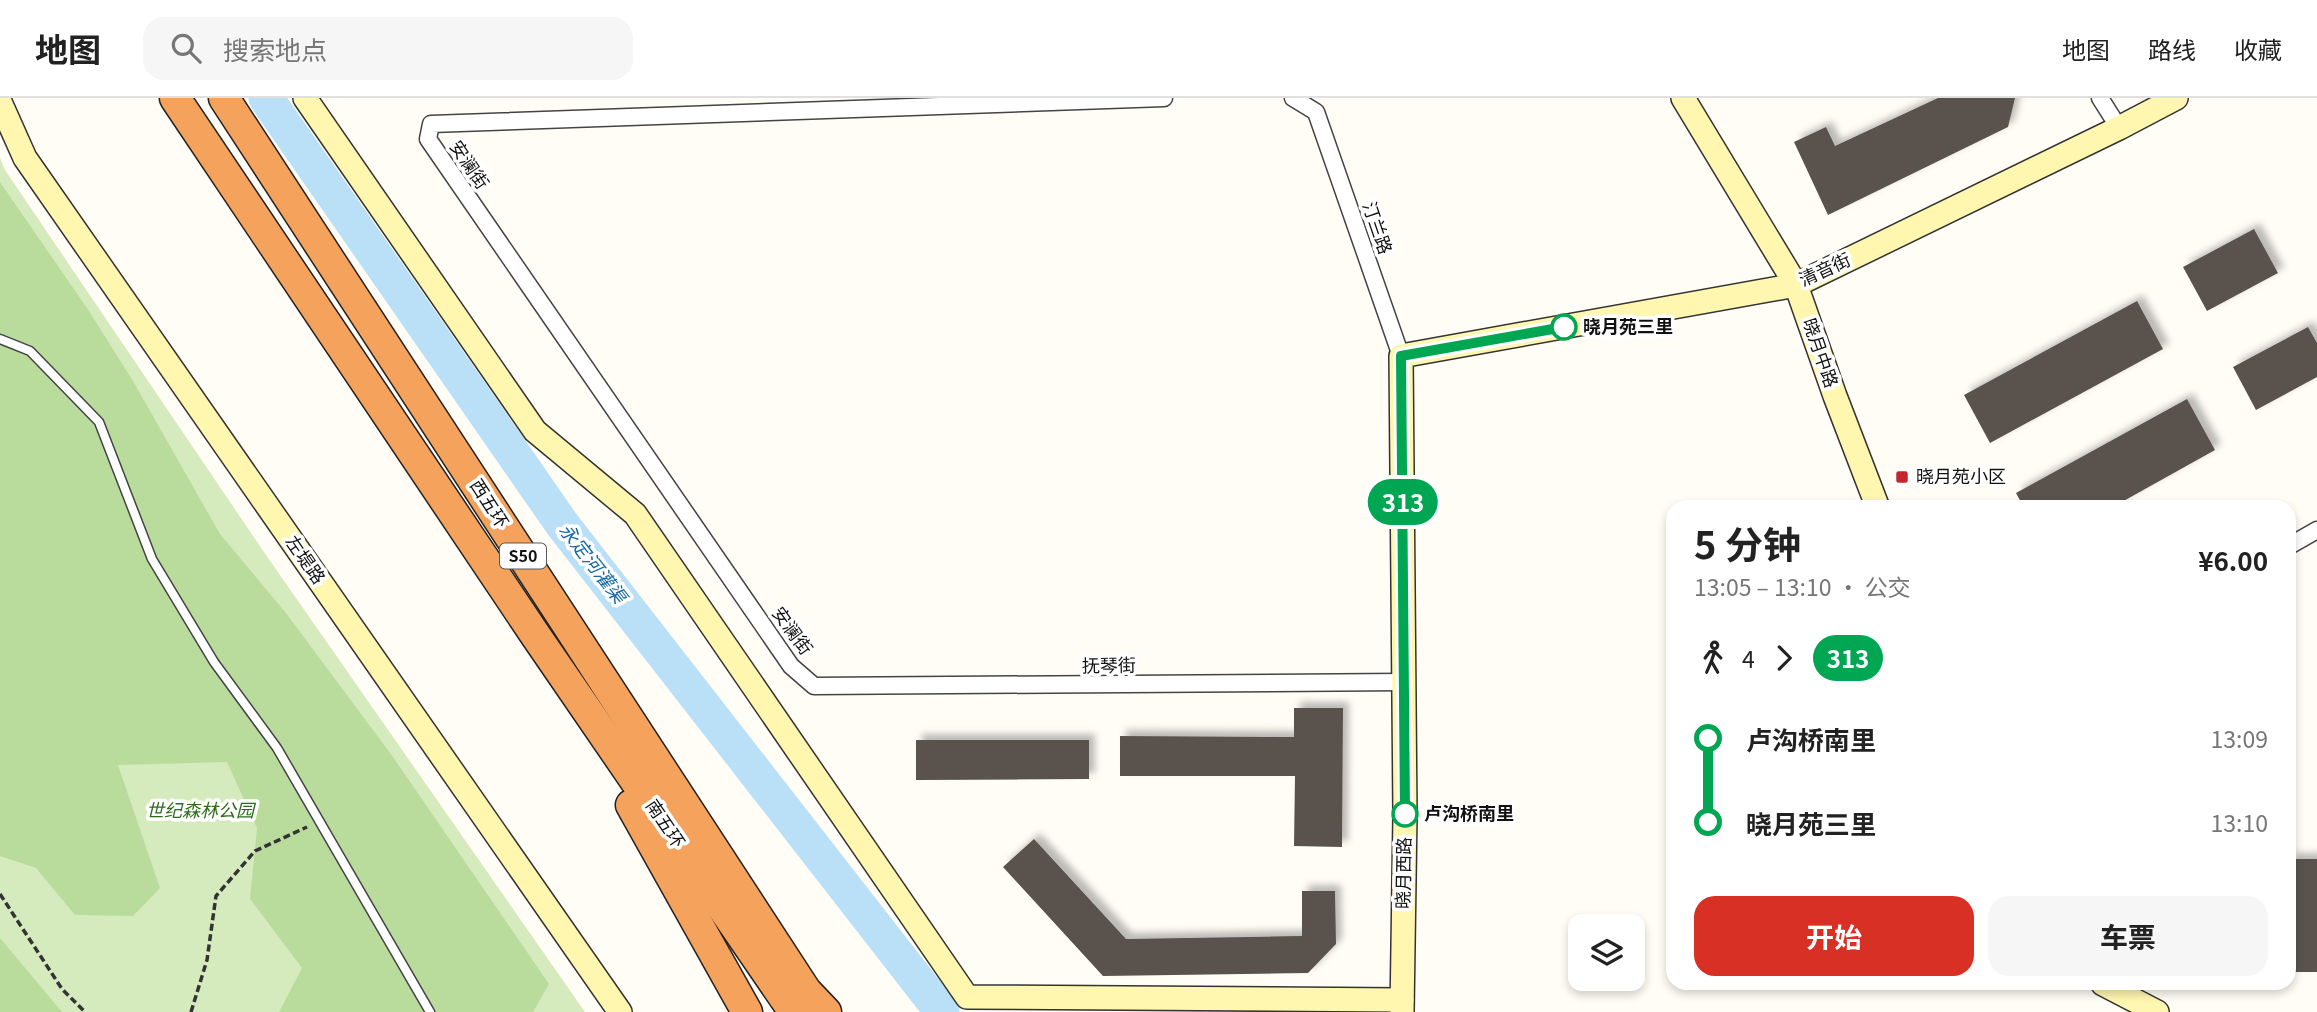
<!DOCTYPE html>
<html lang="zh">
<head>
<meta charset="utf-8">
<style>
	:root { --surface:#fff; --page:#f6f6f6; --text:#222; --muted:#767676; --line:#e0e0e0; --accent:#d93025 }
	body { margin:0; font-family:Georgia,"Noto Sans SC",serif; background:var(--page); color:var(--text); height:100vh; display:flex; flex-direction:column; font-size:26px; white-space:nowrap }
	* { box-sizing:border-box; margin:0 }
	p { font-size:23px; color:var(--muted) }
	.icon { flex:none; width:38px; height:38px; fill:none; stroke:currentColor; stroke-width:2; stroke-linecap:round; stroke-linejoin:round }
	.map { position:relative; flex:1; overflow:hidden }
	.panel { position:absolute; left:1666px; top:402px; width:630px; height:490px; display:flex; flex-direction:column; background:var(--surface); border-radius:21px; box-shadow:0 4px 10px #0003 }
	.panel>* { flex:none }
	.badge { padding:0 14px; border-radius:23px; font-size:24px; line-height:46px }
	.buttons { position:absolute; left:1568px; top:816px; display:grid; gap:14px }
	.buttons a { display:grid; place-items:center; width:77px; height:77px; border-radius:14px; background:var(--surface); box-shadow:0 4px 10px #0003; font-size:35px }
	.map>.badge { position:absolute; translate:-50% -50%; box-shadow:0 0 0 4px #fff }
	.legs { display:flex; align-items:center; gap:10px; height:77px; padding:0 28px; font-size:23px }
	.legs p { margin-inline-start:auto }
	.overview { display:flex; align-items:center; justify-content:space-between; height:119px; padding:0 28px }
	h1 { font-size:38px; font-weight:700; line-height:52px }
	.primary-button { display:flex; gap:14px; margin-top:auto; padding:14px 28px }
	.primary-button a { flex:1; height:80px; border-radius:21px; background:var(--accent); color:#fff; font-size:28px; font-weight:700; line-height:80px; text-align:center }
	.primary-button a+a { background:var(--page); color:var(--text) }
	ul { padding:0 28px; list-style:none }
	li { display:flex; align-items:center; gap:24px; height:84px; font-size:26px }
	li i { display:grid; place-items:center; width:10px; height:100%; margin:0 9px; background:currentColor }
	li i::after { content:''; width:18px; height:18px; margin:-9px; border:5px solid; border-radius:50%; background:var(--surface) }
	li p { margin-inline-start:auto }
	li:first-child i { background:linear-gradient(#0000 50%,currentColor 0) }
	li:last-child i { background:linear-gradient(currentColor 50%,#0000 0) }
	header { display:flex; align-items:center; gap:42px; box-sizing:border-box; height:98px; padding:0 35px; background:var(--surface); border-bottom:2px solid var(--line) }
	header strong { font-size:33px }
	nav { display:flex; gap:38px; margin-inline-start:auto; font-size:24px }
	.search { width:490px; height:63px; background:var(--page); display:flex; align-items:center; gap:18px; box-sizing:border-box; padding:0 24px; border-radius:21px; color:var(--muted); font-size:26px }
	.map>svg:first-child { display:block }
</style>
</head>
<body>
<header>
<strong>地图</strong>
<div class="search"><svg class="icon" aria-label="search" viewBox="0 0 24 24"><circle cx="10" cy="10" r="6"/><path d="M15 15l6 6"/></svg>搜索地点</div>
<nav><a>地图</a><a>路线</a><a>收藏</a></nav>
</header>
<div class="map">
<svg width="2317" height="914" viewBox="0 0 2317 914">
	<defs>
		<filter id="shadow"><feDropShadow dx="6" dy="-6" stdDeviation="3.5" flood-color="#0004"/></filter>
	</defs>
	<rect width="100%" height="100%" fill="#fffdf5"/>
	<path fill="#d5ebbd" d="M0,60L5,72L266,457L585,914H0Z"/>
	<g fill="#b9dc9c">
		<path d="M0,84L89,213L133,283L220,436L286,515L393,659L549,886L533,914H279L302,870L250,801L257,730L227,664L118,667L160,790L133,818L75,817L36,770L0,758Z"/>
		<path d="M0,840L62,914H0Z"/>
	</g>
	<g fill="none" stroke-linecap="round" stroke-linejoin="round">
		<path stroke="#b9e0f7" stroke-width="35" d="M266,0L562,426L942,914"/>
	</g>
	<g fill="#5a524d" filter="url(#shadow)">
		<path d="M1938,0H2015L2008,29L1828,117L1794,44L1826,29L1835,48Z"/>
		<path d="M2254,131L2278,175L2207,213L2183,169Z"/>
		<path d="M2137,203L2163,251L1990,345L1964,297Z"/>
		<path d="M2308,229L2317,245V279L2256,312L2233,269Z"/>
		<path d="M2187,301L2215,352L2111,410H2024L2016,395Z"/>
		<path d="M1294,610H1343L1342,749L1294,748L1295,678H1120V638L1294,639Z"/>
		<path d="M916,642H1089V681L916,682Z"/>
		<path d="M1034,741L1126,841L1302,838V793H1335L1336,846L1308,875L1103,878L1003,769Z"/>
		<rect x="2289" y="761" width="28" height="113"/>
	</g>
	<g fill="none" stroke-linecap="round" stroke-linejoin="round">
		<defs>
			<path id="lane" d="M0,241L30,253L99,324L152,461L214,564L277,650L430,914"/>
			<g id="street">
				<path d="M1164,0L431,26L428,41L791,568L814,588L1404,584"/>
				<path d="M1293,0L1316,14L1401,258"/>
				<path d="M2100,0L2119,30"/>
				<path d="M2289,448L2317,432"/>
			</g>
			<g id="secondary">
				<path d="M305,0L535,333L635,416L967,899L1402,902"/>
				<path d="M1683,0L1796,187L1835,298L1878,410"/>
				<path d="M0,4L25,60L620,914"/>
				<path d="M2103,886L2157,914"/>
				<path d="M1402,914L1405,717L1401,258L1796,187L2119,30L2176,0"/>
			</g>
			<g id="highway">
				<path d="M175,0L536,538L794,914"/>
				<path d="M224,0L806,893L826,914"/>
				<path d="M631,707L747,914"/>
			</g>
		</defs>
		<use href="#lane" stroke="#444" stroke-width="11"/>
		<use href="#street" stroke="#444" stroke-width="19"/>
		<use href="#secondary" stroke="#333" stroke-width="26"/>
		<use href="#highway" stroke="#222" stroke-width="33"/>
		<g stroke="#333" stroke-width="3.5" stroke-dasharray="7 3.5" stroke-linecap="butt">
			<path d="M0,796L62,891L85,914"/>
			<path d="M191,914L207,862L216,798L255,753L307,729"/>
		</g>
		<use href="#lane" stroke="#fff" stroke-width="8"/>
		<use href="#street" stroke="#fff" stroke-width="16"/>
		<use href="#secondary" stroke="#fff6b0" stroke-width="23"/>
		<use href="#highway" stroke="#f5a25d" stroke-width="30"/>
	</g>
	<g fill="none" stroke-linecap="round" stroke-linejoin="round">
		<defs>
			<path id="line-1" d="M1405,716L1401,258L1564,229"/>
		</defs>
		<use href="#line-1" stroke="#fff" stroke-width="16"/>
		<use href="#line-1" stroke="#00a651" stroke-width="10"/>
	</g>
	<g fill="#fff" stroke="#00a651" stroke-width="3.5">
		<circle cx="1564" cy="229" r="12"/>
		<circle cx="1405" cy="716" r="12"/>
	</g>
	<rect fill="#c4262e" stroke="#fff" stroke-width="2.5" x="1895" y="372" width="14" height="14" rx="3.5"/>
	<g text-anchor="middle" stroke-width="7" stroke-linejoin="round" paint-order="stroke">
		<rect fill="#fff" stroke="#585858" stroke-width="2" x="500" y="445.5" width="46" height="25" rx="5"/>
		<g font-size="16" font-weight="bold" fill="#111">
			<text x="523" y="464">S50</text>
		</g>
		<g font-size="18" fill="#111" stroke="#fff">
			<text transform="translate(469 67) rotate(56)" y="6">安澜街</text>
			<text transform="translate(1377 130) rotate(71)" y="6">汀兰路</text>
			<text transform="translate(1825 172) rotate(-25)" y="6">清音街</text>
			<text transform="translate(1820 255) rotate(71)" y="6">晓月中路</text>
			<text transform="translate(489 406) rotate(57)" y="6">西五环</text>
			<text transform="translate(305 462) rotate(55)" y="6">左堤路</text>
			<text transform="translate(792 533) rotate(54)" y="6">安澜街</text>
			<text transform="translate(1109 568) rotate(-1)" y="6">抚琴街</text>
			<text transform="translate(665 726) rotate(56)" y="6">南五环</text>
			<text transform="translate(1404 775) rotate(-89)" y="6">晓月西路</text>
		</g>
		<g font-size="18" font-weight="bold" fill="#111" stroke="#fff" text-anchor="start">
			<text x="1583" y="235">晓月苑三里</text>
			<text x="1424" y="722">卢沟桥南里</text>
		</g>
		<g font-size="18" fill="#111" stroke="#fff" text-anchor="start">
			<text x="1916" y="385">晓月苑小区</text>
		</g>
		<g font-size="18" font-style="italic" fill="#2f6b1f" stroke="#fff">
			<text x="200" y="719">世纪森林公园</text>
		</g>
		<g font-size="19" font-style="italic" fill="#1768a6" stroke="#fff">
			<text transform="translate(593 465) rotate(52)" y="7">永定河灌渠</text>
		</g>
	</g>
</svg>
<div class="buttons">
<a><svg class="icon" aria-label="layers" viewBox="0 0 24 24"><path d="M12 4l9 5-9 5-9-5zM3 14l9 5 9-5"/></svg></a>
</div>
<b class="badge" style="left:1403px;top:404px;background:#00a651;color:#fff">313</b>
<section class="panel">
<div class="overview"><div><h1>5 分钟</h1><p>13:05 – 13:10 · 公交</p></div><b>¥6.00</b></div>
<div class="legs"><svg class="icon" aria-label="walk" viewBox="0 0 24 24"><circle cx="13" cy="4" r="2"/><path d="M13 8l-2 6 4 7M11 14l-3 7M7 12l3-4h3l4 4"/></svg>4<svg class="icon" aria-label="forward" viewBox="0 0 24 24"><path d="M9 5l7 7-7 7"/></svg><b class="badge" style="background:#00a651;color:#fff">313</b></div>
<ul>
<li><i style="color:#00a651"></i><b>卢沟桥南里</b><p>13:09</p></li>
<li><i style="color:#00a651"></i><b>晓月苑三里</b><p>13:10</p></li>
</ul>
<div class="primary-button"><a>开始</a><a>车票</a></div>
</section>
</div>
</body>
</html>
